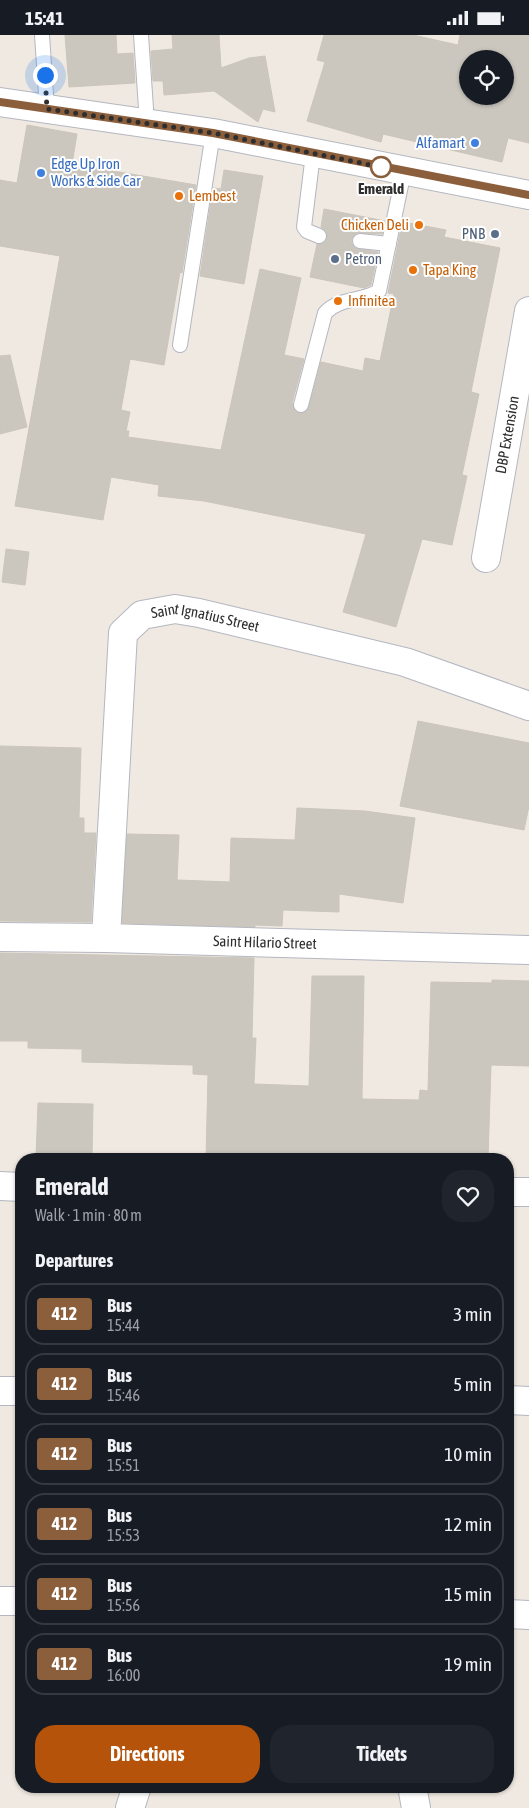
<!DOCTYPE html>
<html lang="en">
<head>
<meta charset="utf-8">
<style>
	:root { --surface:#171b24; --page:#20242c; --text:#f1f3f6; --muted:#9ea1a6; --line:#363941; --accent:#b45309 }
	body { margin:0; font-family:"Asap Condensed",sans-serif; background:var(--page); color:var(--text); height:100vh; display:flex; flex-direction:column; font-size:19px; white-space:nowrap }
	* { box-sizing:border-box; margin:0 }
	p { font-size:16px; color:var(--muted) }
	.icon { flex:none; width:28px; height:28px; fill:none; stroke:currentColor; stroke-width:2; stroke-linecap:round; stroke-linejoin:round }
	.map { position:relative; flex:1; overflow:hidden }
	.details { position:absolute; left:15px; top:1118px; width:499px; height:640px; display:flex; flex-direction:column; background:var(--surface); border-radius:20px; box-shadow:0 1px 4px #0004 }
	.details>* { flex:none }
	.badge { padding:0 10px; border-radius:4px; font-size:18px; line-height:32px }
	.fabs { position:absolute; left:459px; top:15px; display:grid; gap:10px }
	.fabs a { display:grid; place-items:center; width:55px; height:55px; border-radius:50%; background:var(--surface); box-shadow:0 1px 4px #0004; font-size:25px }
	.you { position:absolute; width:25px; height:25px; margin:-12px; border:4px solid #fff; border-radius:50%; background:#1a73e8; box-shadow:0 0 0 8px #1a73e833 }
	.map>.badge { position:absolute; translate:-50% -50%; box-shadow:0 0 0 2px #fff }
	h2 { padding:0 20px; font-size:19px; line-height:45px }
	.round { display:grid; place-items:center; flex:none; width:52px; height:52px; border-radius:20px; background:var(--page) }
	.overview { display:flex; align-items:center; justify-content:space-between; height:85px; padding:0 20px }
	h1 { font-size:24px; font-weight:700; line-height:38px }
	.button { display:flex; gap:10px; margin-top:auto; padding:10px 20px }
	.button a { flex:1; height:58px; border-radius:20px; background:var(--accent); color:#fff; font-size:20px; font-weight:700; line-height:58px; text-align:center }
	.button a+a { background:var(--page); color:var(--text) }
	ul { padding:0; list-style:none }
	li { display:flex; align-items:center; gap:15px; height:62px; margin:0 10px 8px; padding:0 10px; border:2px solid var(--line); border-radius:20px }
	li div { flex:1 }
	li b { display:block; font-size:19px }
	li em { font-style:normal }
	li .badge { min-width:55px; font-weight:700; text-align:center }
	.status { display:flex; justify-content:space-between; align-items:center; height:35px; padding:0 25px; background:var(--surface); direction:ltr }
	.status svg { height:14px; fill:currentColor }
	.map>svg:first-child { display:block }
</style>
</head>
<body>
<div class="status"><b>15:41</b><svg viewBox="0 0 49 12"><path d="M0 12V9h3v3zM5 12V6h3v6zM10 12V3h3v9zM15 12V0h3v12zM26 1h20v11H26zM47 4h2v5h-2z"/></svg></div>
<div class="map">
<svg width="529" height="1773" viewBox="0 0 529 1773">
	<rect width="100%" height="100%" fill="#efe9e1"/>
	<g fill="#cbc7bf" stroke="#cbc5ba" fill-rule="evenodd">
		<path d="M65,0H116L117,19L133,18L135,48L69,52Z"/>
		<path d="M172,0H219L221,33L249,23L265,21L275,77L263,74L258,87L214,56L164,60L163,46H153L151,16L173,14Z"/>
		<path d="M324,0H413L458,10L460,0H529V108L508,103L502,127L383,99L381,107L307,86L325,27L317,25ZM468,24H505V61H468Z"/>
		<path d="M27,90L77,99L72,129L196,150L182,238L180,237L164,330L130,324L121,375L130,377L126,396H129L128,402L221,415L260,234L301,243L284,320L304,324L292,368L295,376L303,378L307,376L309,372L321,327L363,336L365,323L380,326L394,259L388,258L402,189L408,191L409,188L446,195L444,202L500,213L471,357L479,359L462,440L467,441L452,510L422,504L396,592L343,577L366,499L204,466L158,461L159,450L111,442L103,485L15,471L60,221L0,211V145L17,148Z"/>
		<path d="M224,135L263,141L244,249L200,241L213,153L221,154Z"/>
		<path d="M324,174L385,186L382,199L357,198L351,205L352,209L355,213L378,217L371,250L364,253L310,242L317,209L324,208L327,204L326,196L321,192Z"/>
		<path d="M10,320L27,392L0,399V321Z"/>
		<path d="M6,514L29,517L25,550L2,547Z"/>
		<path d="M418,686L529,708V771L524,795L400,771Z"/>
		<path d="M0,711L81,713L79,783H84V798H96L91,887L0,886Z"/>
		<path d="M297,773L365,776L415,783L403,868L339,859V877L283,875L282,891L255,890V892L122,888L127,799L179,800L177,845L230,847L231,803L295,805Z"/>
		<path d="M0,918L254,923L252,1003H256L254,1049L309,1051L312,941H364L362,1064L419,1065L420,1055L428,1056L431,947L492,948V945L529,946V1031L491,1030L488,1124H206L208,1040L193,1039V1030L82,1027V1014L28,1013V1006H0Z"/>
		<path d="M38,1068L93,1069L92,1124L36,1123Z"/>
	</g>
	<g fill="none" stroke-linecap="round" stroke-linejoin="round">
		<defs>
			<g id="service">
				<path d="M42,0L47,74"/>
				<path d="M141,0L147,88"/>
				<path d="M313,119L304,192L307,196L319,201"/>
				<path d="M360,206L389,209"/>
				<path d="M180,310L213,98"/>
				<path d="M301,370L325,278C340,262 361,267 379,256L404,136"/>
			</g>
			<g id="minor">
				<path id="s1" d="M486,523L529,276"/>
				<path id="s2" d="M0,902L106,903L529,915"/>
				<path id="s3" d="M106,903L123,598L142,580L175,574L199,578L405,627L529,671"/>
				<path d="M0,1151L21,1152"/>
				<path d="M508,1157H529"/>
				<path d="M0,1356H21"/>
				<path d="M508,1365L529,1366"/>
				<path d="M0,1566H21"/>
				<path d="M508,1579L529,1580"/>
				<path d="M412,1751L416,1773"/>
				<path d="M130,1773L137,1751"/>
			</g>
			<path id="secondary" d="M0,67L213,98L529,160"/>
		</defs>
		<use href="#service" stroke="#b4b7c1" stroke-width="16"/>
		<use href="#minor" stroke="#b4b7c1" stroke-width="30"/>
		<use href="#secondary" stroke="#b4b7c1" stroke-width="30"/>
		<use href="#service" stroke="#fff" stroke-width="14"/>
		<use href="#minor" stroke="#fff" stroke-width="28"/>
		<use href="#secondary" stroke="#fff" stroke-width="28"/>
	</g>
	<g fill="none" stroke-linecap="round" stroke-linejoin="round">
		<defs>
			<path id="line" d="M0,67L213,98L529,160"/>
		</defs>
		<use href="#line" stroke="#fff" stroke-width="11"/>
		<use href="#line" stroke="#8b5e3c" stroke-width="8"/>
		<path stroke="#2e2e2e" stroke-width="5" stroke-dasharray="0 9" d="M45,40L47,74L213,98L381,132"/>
	</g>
	<g fill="#3f7fe0" stroke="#fff" stroke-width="2">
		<circle cx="475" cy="108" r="5"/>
		<circle cx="41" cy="138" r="5"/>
	</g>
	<circle fill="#fff" stroke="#8b5e3c" stroke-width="2.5" cx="381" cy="132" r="10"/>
	<g fill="#e8710a" stroke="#fff" stroke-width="2">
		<circle cx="179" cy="161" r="5"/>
		<circle cx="419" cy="190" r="5"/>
		<circle cx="413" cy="235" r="5"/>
		<circle cx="338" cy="266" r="5"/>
	</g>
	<g fill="#5c6f8a" stroke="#fff" stroke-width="2">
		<circle cx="495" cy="199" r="5"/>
		<circle cx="335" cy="224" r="5"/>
	</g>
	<g text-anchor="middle" stroke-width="4" stroke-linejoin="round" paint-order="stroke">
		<g font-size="15" fill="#366cbe" stroke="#fff" text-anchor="end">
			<text x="465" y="113">Alfamart</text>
			<text x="51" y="134" text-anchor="start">Edge Up Iron<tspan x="51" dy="17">Works &amp; Side Car</tspan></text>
		</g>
		<g font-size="15" font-weight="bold" fill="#2e2e2e" stroke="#fff">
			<text x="381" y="159">Emerald</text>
		</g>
		<g font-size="15" fill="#c56008" stroke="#fff" text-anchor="start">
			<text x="189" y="166">Lembest</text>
			<text x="409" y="195" text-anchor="end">Chicken Deli</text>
			<text x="423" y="240">Tapa King</text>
			<text x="348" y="271">Infinitea</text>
		</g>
		<g font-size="15" fill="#4e5e75" stroke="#fff" text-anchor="end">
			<text x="485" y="204">PNB</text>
			<text x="345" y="229" text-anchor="start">Petron</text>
		</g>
		<g font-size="15" fill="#2e2e2e" stroke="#fff">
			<text dy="5" stroke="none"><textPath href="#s1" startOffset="125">DBP Extension</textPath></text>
			<text dy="5" stroke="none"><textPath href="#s3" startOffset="396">Saint Ignatius Street</textPath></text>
			<text dy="5" stroke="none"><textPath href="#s2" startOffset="265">Saint Hilario Street</textPath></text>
		</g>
	</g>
</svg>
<div class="fabs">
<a><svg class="icon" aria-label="locate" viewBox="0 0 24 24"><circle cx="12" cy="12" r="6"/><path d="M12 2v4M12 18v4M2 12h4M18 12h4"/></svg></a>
</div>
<div class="you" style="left:45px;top:40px"></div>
<section class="details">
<div class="overview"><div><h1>Emerald</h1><p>Walk · 1 min · 80 m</p></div><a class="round"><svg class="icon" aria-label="heart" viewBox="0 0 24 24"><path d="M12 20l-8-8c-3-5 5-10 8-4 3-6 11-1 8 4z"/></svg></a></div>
<h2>Departures</h2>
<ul>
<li><span class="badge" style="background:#8b5e3c;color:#fff">412</span><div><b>Bus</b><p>15:44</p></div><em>3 min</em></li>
<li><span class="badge" style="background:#8b5e3c;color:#fff">412</span><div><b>Bus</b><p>15:46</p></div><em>5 min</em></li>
<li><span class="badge" style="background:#8b5e3c;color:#fff">412</span><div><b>Bus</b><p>15:51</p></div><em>10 min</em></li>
<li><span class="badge" style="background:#8b5e3c;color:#fff">412</span><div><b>Bus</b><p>15:53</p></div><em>12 min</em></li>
<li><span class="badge" style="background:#8b5e3c;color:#fff">412</span><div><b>Bus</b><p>15:56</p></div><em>15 min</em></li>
<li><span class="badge" style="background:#8b5e3c;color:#fff">412</span><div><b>Bus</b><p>16:00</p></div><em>19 min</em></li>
</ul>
<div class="button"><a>Directions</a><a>Tickets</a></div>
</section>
</div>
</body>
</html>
